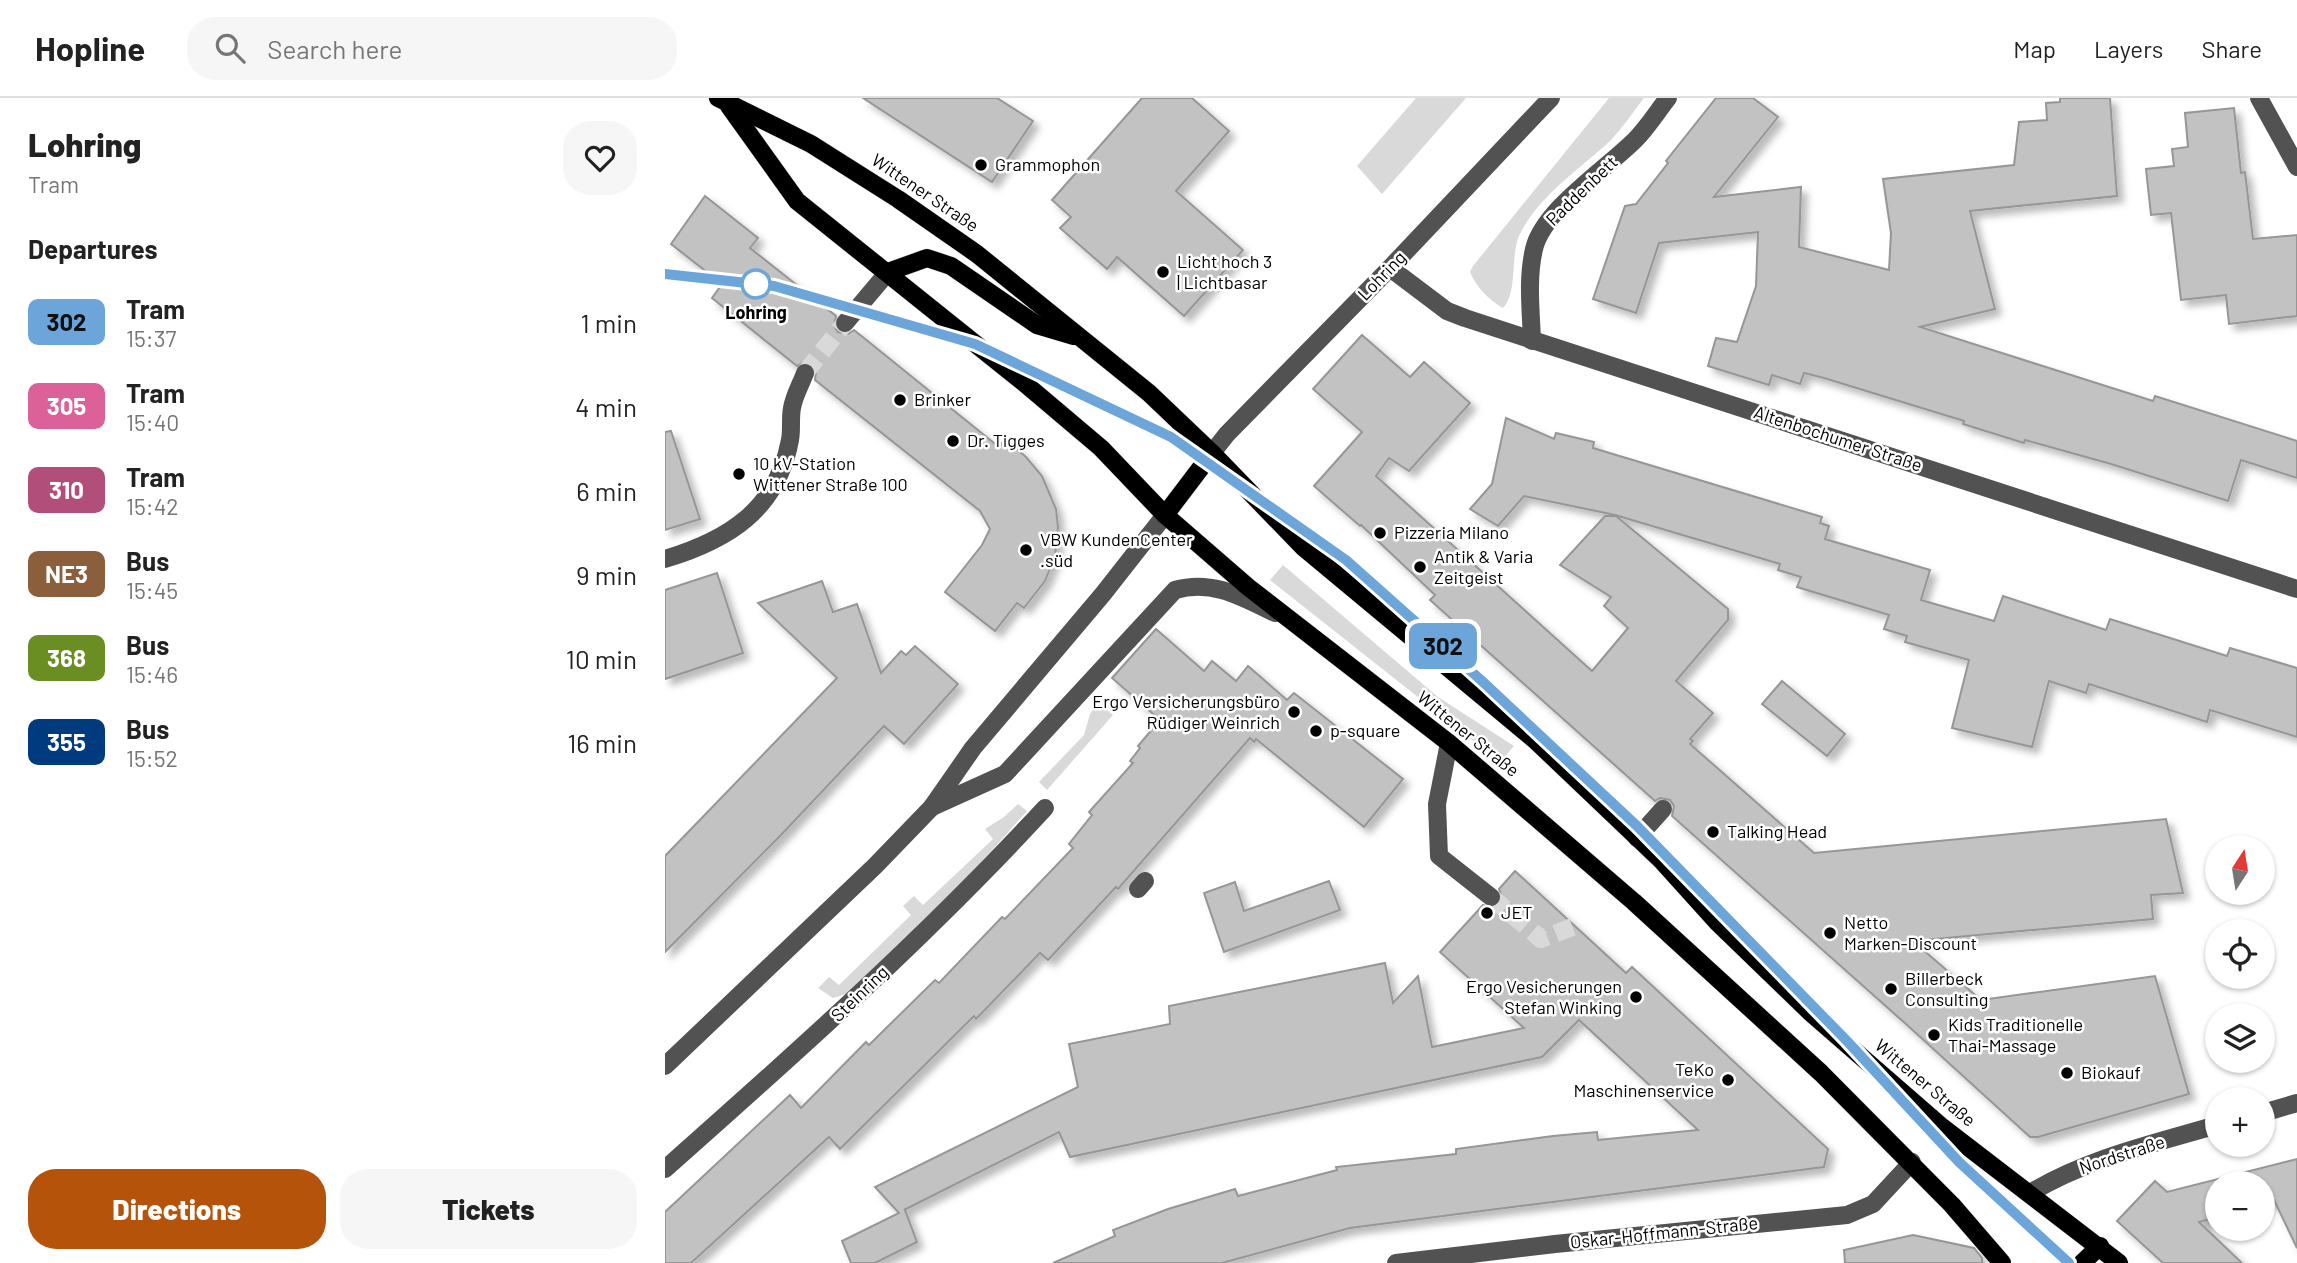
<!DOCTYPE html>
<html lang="en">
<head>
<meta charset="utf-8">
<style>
	:root { --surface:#fff; --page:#f6f6f6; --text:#222; --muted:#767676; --line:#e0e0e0; --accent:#b45309 }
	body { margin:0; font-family:Barlow,sans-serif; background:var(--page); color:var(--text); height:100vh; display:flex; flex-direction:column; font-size:26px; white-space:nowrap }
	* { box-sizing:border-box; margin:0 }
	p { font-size:23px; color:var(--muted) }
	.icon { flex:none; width:38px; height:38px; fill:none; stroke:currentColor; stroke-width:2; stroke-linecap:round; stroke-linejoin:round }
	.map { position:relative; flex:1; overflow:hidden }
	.side { display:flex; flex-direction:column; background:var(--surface); width:665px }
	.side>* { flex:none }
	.badge { padding:0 14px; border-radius:10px; font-size:24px; line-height:46px }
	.needle { width:46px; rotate:12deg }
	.controls { position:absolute; left:1540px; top:737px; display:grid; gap:14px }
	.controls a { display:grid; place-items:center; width:70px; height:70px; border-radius:50%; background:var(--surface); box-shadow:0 2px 5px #0004; font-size:35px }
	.map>.badge { position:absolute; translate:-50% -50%; box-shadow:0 0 0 4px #fff }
	h2 { padding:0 28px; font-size:26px; line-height:63px }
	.round { display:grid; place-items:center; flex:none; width:74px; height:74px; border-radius:28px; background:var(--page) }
	.head { display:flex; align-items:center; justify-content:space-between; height:119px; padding:0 28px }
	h1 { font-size:33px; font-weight:800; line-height:52px }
	.button { display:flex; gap:14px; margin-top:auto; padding:14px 28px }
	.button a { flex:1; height:80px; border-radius:28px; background:var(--accent); color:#fff; font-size:28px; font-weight:800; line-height:80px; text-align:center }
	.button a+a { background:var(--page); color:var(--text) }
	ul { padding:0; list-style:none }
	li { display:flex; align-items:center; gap:21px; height:84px; padding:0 28px }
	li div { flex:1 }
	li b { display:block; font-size:26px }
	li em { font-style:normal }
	li .badge { min-width:77px; font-weight:700; text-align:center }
	header { display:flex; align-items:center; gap:42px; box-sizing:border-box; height:98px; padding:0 35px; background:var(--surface); border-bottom:2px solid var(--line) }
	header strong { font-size:33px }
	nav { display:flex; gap:38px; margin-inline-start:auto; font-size:24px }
	.search { width:490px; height:63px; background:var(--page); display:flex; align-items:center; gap:18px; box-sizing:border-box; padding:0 24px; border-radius:28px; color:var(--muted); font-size:26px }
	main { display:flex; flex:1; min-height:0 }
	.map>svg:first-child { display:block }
</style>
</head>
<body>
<header>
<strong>Hopline</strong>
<div class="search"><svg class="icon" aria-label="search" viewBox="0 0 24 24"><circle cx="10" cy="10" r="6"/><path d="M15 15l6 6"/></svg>Search here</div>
<nav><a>Map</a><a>Layers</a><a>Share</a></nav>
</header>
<main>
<section class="side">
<div class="head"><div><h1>Lohring</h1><p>Tram</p></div><a class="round"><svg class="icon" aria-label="heart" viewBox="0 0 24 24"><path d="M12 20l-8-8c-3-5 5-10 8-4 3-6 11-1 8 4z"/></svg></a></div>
<h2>Departures</h2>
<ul>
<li><span class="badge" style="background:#6ba5d9;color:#111">302</span><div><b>Tram</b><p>15:37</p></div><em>1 min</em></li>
<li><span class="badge" style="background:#db6198;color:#fff">305</span><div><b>Tram</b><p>15:40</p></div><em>4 min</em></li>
<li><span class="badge" style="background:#b14e7a;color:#fff">310</span><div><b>Tram</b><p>15:42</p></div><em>6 min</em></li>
<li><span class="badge" style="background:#8b5e3c;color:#fff">NE3</span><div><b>Bus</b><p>15:45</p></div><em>9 min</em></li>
<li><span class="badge" style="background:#6b8e23;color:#fff">368</span><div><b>Bus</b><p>15:46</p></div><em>10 min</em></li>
<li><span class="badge" style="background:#003b80;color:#fff">355</span><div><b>Bus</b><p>15:52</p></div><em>16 min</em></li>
</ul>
<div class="button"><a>Directions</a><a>Tickets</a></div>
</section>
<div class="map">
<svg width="1632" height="1165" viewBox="0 0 1632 1165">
	<defs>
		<filter id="shadow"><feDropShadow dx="6" dy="6" stdDeviation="3.5" flood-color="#0004"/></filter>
	</defs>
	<rect width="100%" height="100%" fill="#fff"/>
	<g fill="#d9d9d9">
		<path d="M751,0H801L717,96L692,68Z"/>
		<path d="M944,0H979C968,14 958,29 946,42C914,72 873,98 854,138C845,159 853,195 838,210C825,203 811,189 805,174L808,168Z"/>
		<path d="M618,467L773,599L849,648L835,664L605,482Z"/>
		<path d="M433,605L448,617L382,692L374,684L419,637L425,616Z"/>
		<path d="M353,706L362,713L288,796L181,896L168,900L153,890L164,879L174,887L246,817L238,808L249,798L258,807L328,741L320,731L339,719Z"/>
	</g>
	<g fill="#c2c2c2" stroke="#969696" stroke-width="2" filter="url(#shadow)">
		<path d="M198,0H332L368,23L327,84Z"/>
		<path d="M477,0H527L564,33L511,93L578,152L519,218L452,159L442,171L395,130L406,119L387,102Z"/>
		<path d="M1051,0H1088L1113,19L1049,99L1136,89L1134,149L1224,172L1226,135L1218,81L1349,67L1354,24L1382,22L1381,5L1395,4V0H1445L1452,98L1305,113L1330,211L1255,229L1488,303L1490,298L1632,343V380L1576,362L1563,403L1446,366L1360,342L1359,345L1298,326L1299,323L1159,280L1139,275L1135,286L1107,277L1104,287L1043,268L1051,240L1072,244L1091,188L1093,134L994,145L971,215L928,201L960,108L971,106L1003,65L1001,63Z"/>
		<path d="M1569,10L1576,75L1580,74L1588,141L1632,137V218L1564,226L1561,197L1516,202L1506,115L1486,117L1481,71L1509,68L1507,51L1523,49L1520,15Z"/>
		<path d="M40,98L93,140L85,150L171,218L169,228L173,234L183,236L189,232L334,349L340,341L361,359L377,378L391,411L393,429L390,458L380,483L359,510L352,505L330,533L280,494L317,447L325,431L315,413L150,282L151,274L148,267L139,264L132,268L47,200L57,186L6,146Z"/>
		<path d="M697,237L745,279L759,264L805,305L744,373L724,360L711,378L927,573L963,530L939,508L946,499L895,467L940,418H951L1063,511V522L1011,583L1048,615L1025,641L1028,643L1025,646L1149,755L1501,721L1518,795L1486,797L1488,821L1248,843L1316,902L1490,878L1524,996L1373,1039H1365L1242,927L1007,718L1009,708L1005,702L995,700L990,703L765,502L770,497L696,427L695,428L649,388L697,334L648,291Z"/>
		<path d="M841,320L889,341L891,335L929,344L928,350L1157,419L1155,425L1164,428L1160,441L1265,472L1256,502L1329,523L1338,498L1441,532L1445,521L1562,558L1565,550L1632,570V639L1545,612L1542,624L1424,586L1421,595L1384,583L1367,649L1287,630L1304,562L1240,544L1242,538L1219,531L1224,517L1132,489L1136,479L1113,472L1115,466L950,417L859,398L833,428L805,411L827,386Z"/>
		<path d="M6,333L35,421L0,432V334Z"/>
		<path d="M52,475L78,555L0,581V492Z"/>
		<path d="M157,483L168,514L192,506L216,575L236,553L241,557L250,548L293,586L239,646L219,628L116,737L0,854V758L172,580L93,505Z"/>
		<path d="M491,531L539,573L547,563L571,583L583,568L622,602L629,595L738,681L699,729L591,641L589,644L585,640L453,791L451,789L383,862L375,855L311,921L309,918L175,1051L164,1039L26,1165H0V1114L125,997L136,1010L201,944L204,947L270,882L274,885L337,819L340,821L408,750L404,746L427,717L424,714L468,665L465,663L475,650L473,648L495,622L447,580Z"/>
		<path d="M1117,583L1180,636L1162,658L1097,606Z"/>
		<path d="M850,773L961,875L967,869L1163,1051L1159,1069L685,1130L557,1165H388L450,1138L448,1132L503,1111L570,1091L573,1098L672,1072L671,1069L791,1056V1051L888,1038L932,1034L933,1042L1033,1032L914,922L877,959L405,1059L394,1034L239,1112H240L252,1144L210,1165H186L177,1143L234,1115L210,1089L413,989L404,946L505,926L504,908L720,865L728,905L753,878L767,949L859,930L775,854L818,807L825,810L834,807L837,800L834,791Z"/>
		<path d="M664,783L675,812L559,854L539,795L570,784L579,813Z"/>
		<path d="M1632,1061V1150L1609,1102L1598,1105V1085H1552V1119L1534,1124L1577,1165H1498L1452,1123L1490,1083L1502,1094Z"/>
		<path d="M1248,1137L1309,1150L1317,1160V1165H1180L1179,1152Z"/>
	</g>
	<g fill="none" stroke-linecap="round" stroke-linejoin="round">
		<g stroke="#d9d9d9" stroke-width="18" stroke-dasharray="18 9" stroke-linecap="butt">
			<path d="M140,275L180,225"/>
			<path d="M826,799L876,841L910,828"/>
		</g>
		<defs>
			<g id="major">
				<path d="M53,0L146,46L233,101L312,156L484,295L547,355L638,449L870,642L996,762L1052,824L1146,915L1277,1029L1454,1165"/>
				<path d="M64,8L132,103L358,284L436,350L500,417L583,489L784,645L969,804L1156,975L1287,1107L1337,1165"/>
				<path d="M223,174L262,160L286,168L372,227L409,238"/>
				<path d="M500,417L547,355"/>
				<path d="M1417,1165L1435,1148"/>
			</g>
		</defs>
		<use href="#major" stroke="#dbdbdb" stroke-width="19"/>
		<g stroke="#525252" stroke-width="18">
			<path d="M1594,0L1632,69"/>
			<path d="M725,170L782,213L800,220L1632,491"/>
			<path d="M180,225L223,174"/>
			<path d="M867,243C866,213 862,181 869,151C878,112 941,71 970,42C982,30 992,14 1003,0"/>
			<path d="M547,355L562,336L725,170L886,0"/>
			<path d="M0,461C63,442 112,412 125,342C127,332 125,320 127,310C129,298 136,286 140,275"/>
			<path d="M784,645L772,706L774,758L826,799"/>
			<path d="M267,709L340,676L510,492C547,481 577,499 610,515"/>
			<path d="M972,740L998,711"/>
			<path d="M473,791L480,783"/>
			<path d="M0,968L210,768L267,709L308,650L438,496L500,417"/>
			<path d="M1598,1015L1632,1005"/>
			<path d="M0,1071C131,955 261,839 380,710"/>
			<path d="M1365,1095C1424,1060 1487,1046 1552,1027"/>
			<path d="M731,1165L890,1146L1182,1117L1208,1106L1247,1064"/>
		</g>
		<use href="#major" stroke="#000" stroke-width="18"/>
	</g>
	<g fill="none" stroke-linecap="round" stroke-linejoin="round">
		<defs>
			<path id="line" d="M0,176L109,188L310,246L506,339L681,462L817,583L972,728L1182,943L1294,1064L1404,1165"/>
		</defs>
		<use href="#line" stroke="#fff" stroke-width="16"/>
		<use href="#line" stroke="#6ba5d9" stroke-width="10"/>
	</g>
	<g fill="#000" stroke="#fff" stroke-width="2.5">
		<circle cx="316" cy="67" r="7"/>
		<circle cx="498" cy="174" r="7"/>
		<circle cx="235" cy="302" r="7"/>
		<circle cx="288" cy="343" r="7"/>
		<circle cx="74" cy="376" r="7"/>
		<circle cx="715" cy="435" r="7"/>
		<circle cx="361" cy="452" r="7"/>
		<circle cx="755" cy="469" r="7"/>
		<circle cx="629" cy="614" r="7"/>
		<circle cx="651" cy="633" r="7"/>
		<circle cx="1048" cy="734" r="7"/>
		<circle cx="822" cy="815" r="7"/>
		<circle cx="1165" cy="835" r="7"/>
		<circle cx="1226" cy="891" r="7"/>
		<circle cx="971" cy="899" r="7"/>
		<circle cx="1269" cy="937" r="7"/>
		<circle cx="1402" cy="975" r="7"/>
		<circle cx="1063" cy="982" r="7"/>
	</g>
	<circle fill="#fff" stroke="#6ba5d9" stroke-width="3.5" cx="91" cy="186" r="14"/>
	<g text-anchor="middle" stroke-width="5" stroke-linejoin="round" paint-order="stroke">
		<g font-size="18" fill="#000" stroke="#fff" text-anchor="start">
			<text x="330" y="73">Grammophon</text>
			<text x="512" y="170">Licht hoch 3<tspan x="512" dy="21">| Lichtbasar</tspan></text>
			<text x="249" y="308">Brinker</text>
			<text x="302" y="349">Dr. Tigges</text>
			<text x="88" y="372">10 kV-Station<tspan x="88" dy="21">Wittener Straße 100</tspan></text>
			<text x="729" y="441">Pizzeria Milano</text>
			<text x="375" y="448">VBW KundenCenter<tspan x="375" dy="21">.süd</tspan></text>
			<text x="769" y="465">Antik &amp; Varia<tspan x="769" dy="21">Zeitgeist</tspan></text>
			<text x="615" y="610" text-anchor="end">Ergo Versicherungsbüro<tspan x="615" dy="21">Rüdiger Weinrich</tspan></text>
			<text x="665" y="639">p-square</text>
			<text x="1062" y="740">Talking Head</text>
			<text x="836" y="821">JET</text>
			<text x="1179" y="831">Netto<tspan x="1179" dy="21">Marken-Discount</tspan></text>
			<text x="1240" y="887">Billerbeck<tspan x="1240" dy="21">Consulting</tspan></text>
			<text x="957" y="895" text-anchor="end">Ergo Vesicherungen<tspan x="957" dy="21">Stefan Winking</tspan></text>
			<text x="1283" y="933">Kids Traditionelle<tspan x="1283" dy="21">Thai-Massage</tspan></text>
			<text x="1049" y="978" text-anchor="end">TeKo<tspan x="1049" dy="21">Maschinenservice</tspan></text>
			<text x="1416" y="981">Biokauf</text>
		</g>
		<g font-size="18" fill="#000" stroke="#fff">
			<text transform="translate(917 93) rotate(-44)" y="6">Paddenbett</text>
			<text transform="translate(260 95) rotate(34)" y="6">Wittener Straße</text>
			<text transform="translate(717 178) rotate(-46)" y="6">Lohring</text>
			<text transform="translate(1173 341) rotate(18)" y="6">Altenbochumer Straße</text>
			<text transform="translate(803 636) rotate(39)" y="6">Wittener Straße</text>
			<text transform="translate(195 896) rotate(-44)" y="6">Steinring</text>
			<text transform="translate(1260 985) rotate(40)" y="6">Wittener Straße</text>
			<text transform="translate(1457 1057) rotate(-18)" y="6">Nordstraße</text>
			<text transform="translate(999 1135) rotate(-6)" y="6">Oskar-Hoffmann-Straße</text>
		</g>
		<g font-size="18" font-weight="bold" fill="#000" stroke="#fff">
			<text x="91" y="221">Lohring</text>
		</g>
	</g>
</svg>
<div class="controls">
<a><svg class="needle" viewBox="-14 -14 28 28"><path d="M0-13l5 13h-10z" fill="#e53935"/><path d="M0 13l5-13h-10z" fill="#767676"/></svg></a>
<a><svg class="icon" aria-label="locate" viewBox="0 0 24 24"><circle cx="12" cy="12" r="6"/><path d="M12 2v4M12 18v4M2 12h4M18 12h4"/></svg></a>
<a><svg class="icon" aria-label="layers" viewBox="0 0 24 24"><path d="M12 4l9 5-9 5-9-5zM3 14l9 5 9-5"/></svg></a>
<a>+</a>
<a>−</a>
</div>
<b class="badge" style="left:778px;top:548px;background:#6ba5d9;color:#111">302</b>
</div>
</main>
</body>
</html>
